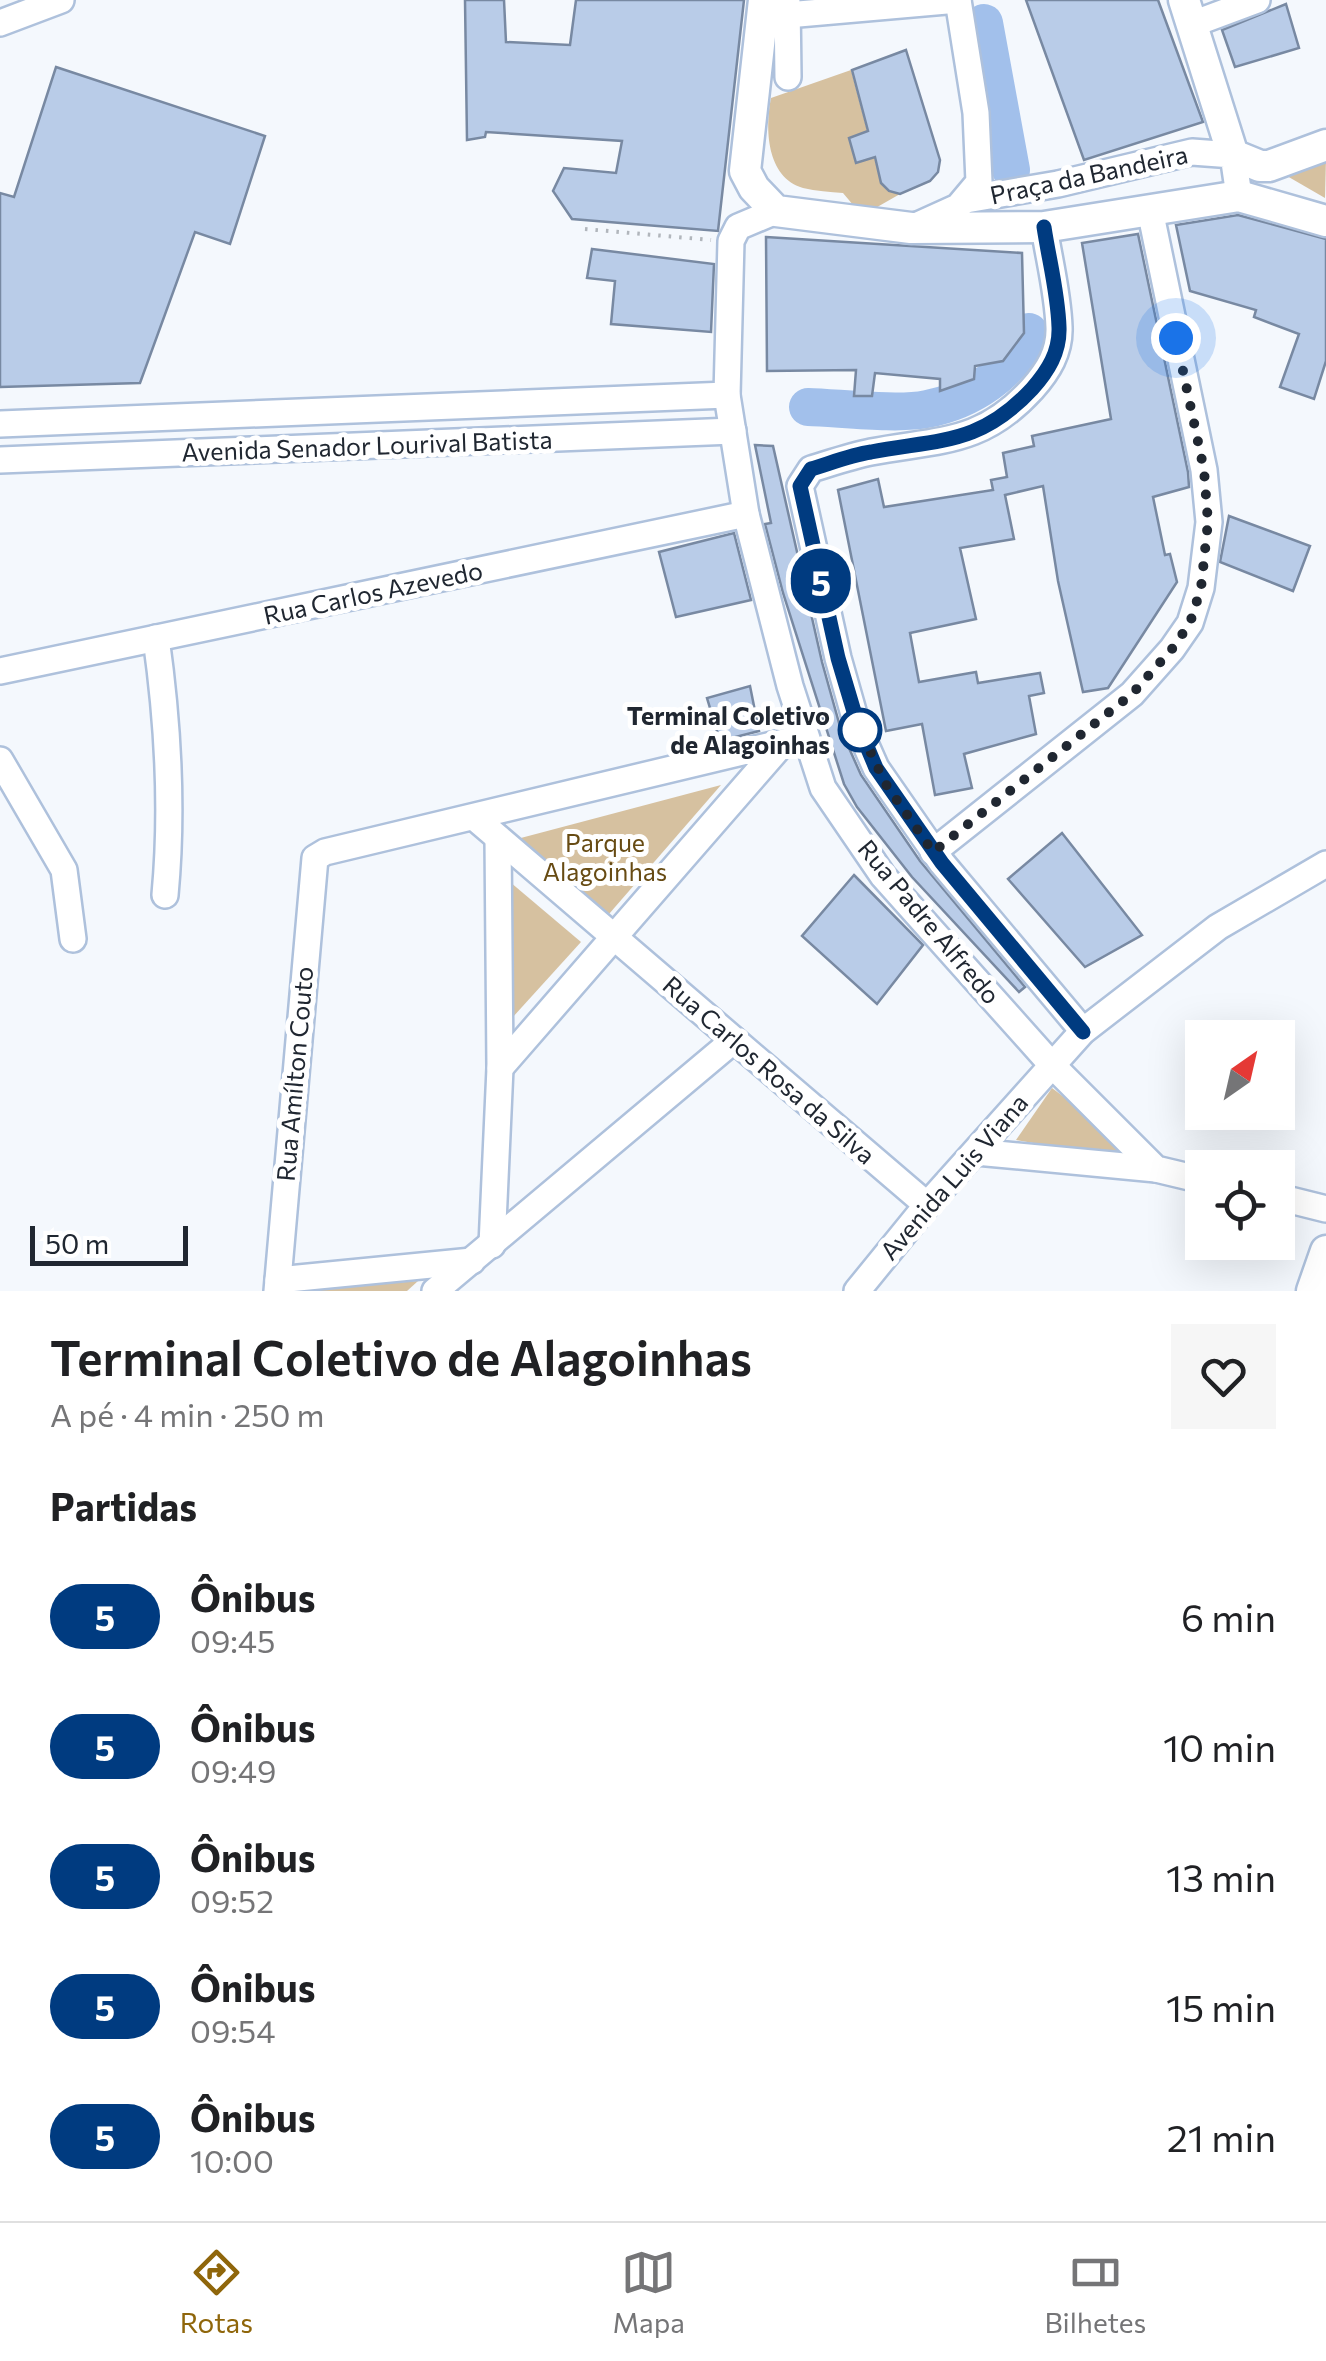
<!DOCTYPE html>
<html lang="pt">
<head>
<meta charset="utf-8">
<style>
	:root { --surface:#fff; --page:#f6f6f6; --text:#202124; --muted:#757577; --line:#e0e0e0; --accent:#8f660b }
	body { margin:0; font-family:Commissioner,sans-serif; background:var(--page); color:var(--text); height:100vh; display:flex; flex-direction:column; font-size:38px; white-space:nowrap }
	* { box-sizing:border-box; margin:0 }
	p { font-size:32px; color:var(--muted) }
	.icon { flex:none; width:55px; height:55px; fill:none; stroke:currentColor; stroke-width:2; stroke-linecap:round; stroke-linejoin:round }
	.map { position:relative; height:1291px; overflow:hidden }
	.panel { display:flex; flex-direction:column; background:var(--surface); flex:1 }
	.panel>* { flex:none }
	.badge { padding:0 20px; border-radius:32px; font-size:35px; line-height:65px }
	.needle { width:65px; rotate:34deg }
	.controls { position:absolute; left:1185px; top:1020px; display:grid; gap:20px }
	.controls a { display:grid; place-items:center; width:110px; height:110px; border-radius:0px; background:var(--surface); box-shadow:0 10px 40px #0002; font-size:50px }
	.scale { position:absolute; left:30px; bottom:25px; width:158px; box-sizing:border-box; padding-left:10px; border:5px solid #202731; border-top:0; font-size:28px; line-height:35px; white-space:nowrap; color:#202731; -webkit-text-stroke:8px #fff; paint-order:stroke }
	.you { position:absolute; width:50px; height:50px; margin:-25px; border:8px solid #fff; border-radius:50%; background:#1a73e8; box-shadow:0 0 0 15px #1a73e833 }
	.map>.badge { position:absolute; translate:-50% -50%; box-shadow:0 0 0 5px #fff }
	h2 { padding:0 50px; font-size:38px; line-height:90px }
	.round { display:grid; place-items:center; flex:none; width:105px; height:105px; border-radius:0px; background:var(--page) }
	.headline { display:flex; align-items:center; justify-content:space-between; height:170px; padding:0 50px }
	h1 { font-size:48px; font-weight:600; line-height:75px }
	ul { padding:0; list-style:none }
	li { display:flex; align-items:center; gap:30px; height:130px; padding:0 50px }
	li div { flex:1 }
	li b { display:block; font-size:38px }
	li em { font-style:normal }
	li .badge { min-width:110px; font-weight:700; text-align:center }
	.dock { display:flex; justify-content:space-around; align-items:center; height:140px; border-top:2px solid var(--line); background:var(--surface); font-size:28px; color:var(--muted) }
	.dock a { display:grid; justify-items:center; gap:5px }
	.dock .on { color:var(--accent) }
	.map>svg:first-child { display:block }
</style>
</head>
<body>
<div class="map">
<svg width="1326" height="1291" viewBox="0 0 1326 1291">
	<rect width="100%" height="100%" fill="#f4f8fd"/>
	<g fill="#d6c1a0">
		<path d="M851,70L881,183L900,194L872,210L859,212L843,193C830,192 816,191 803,188C766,177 765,128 771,98Z"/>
		<path d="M1326,158L1325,198L1287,176Z"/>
		<path d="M721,785L609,914L517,839Z"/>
		<path d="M510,882L581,942L512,1018Z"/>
		<path d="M1052,1088L1152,1164L1016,1140Z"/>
		<path d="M418,1281L407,1291H291Z"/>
	</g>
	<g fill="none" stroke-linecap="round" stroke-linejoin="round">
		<g stroke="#a2c0eb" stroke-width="38">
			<path d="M984,23L1011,170"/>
			<path d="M808,407C840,408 898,415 927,409C969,401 1014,373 1029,332"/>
		</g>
	</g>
	<g fill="#b9cce8" stroke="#7889a2" stroke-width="2.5">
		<path d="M465,0H504L506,42L570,45L576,0H744L718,231L572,219L553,191L564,168L616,173L622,141L486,132L485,137L467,140Z"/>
		<path d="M1026,0H1158L1203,122L1084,160Z"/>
		<path d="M1286,4L1299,48L1235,67L1222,30Z"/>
		<path d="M906,50L940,160L938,172L930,181L900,194L889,191L881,183L875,157L856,163L849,138L868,131L852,70Z"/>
		<path d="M56,67L265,136L230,244L195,232L140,383L0,387V193L14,197Z"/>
		<path d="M1238,215L1326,239V361L1314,399L1280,387L1299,334L1254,317L1256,310L1190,291L1176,225Z"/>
		<path d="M1138,234L1188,472L1189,487L1153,497L1165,555L1170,554L1177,582L1108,688L1083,692L1058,581L1043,486L1005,495L1014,539L960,548L976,619L910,633L919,682L976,672L978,683L1040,673L1044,693L1029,696L1036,734L964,754L972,788L935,795L922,724L886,731L838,490L878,479L884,507L993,490L991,480L1007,477L1003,453L1034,446L1032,436L1111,419L1082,243Z"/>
		<path d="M766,237L1022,253L1024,333L1003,361L975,366L974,379L940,391V379L875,373L872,396H854L856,370L767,371Z"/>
		<path d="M592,249L714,264L711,332L611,324L615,281L587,278Z"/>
		<path d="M755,445L773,446L822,662L841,730L861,775L920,861L1025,987L1019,992L912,877L857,807L844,784L783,593L765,524L771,523Z"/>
		<path d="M1229,516L1310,546L1293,591L1220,562Z"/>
		<path d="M734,533L751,600L676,617L659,552Z"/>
		<path d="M750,686L759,731L720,741L707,698Z"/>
		<path d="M1062,833L1142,935L1085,967L1008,879Z"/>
		<path d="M854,875L923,945L877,1004L802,936Z"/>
	</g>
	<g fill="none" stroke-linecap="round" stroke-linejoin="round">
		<defs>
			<g id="minor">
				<path d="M787,2L788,77"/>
				<path d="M787,15L958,0"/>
				<path d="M0,23L61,0"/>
				<path d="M1190,25L1257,0"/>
				<path d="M966,200L1058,184L1192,152L1233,155L1239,196"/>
				<path d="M776,211L738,227L731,241L727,395L746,514L790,686L823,788L883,876L1051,1064L1156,1169L1202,1180"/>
				<path d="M916,226L958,207L979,182L976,113L958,0"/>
				<path d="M1044,227C1049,259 1058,294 1059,327C1060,352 1048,371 1032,389C981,445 939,439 871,452C851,456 831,463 811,469L800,486L838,658L857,725L876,768L942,863L1083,1031"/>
				<path d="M0,424L727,395"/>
				<path d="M0,460L733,431"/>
				<path d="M156,638C168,723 173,810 165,895"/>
				<path d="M0,671L746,514"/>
				<path d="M0,760L64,870L73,939"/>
				<path d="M474,817L927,1205"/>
				<path d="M933,852L1132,694L1172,649L1190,623L1201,588L1209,522L1204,470L1150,210"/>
				<path d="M500,1068L782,744"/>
				<path d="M976,1152L1156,1169"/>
				<path d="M1278,1197L1326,1209"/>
				<path d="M492,1245L500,1068L498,838"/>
				<path d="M278,1280L472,1261"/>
				<path d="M277,1291L315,858L325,852L805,737"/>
				<path d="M435,1291L734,1040"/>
				<path d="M857,1291L927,1205L1083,1031L1218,927L1326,864"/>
			</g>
			<g id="major">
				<path d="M764,0L745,171L754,188L776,211L911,228L1044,227L1239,196L1326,221"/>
				<path d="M1184,0L1233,155L1260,166H1269L1326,145"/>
				<path d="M1312,1291L1326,1251"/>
			</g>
		</defs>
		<use href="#minor" stroke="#aec1dc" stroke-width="30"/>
		<use href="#major" stroke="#aec1dc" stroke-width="35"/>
		<path stroke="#b1b6bc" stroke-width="4" stroke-dasharray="2.5 8" stroke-linecap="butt" d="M585,229L711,240"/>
		<use href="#minor" stroke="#fff" stroke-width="25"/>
		<use href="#major" stroke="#fff" stroke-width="30"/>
	</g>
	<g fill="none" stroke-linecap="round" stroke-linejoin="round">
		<defs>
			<path id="line" d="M1044,227C1049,260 1058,294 1059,327C1060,352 1048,371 1032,389C980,445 940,439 871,452C851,455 831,463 811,469L800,486L838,658L858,725L876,768L942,863L1083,1032"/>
		</defs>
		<use href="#line" stroke="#fff" stroke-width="22"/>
		<use href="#line" stroke="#003b80" stroke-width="15"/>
		<path stroke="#202731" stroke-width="10" stroke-dasharray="0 18" d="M860,730L858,725L885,783L933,852L1132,694L1172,649L1190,623L1201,588L1208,522L1204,470L1176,338"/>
	</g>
	<circle fill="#fff" stroke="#003b80" stroke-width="5" cx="860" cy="730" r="20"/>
	<g text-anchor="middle" stroke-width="10" stroke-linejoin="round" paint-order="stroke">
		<g font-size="25" fill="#202731" stroke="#fff">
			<text transform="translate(1089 175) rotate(-12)" y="9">Praça da Bandeira</text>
			<text transform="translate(367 446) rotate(-2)" y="9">Avenida Senador Lourival Batista</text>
			<text transform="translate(373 593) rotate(-12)" y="9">Rua Carlos Azevedo</text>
			<text transform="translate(929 922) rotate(50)" y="9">Rua Padre Alfredo</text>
			<text transform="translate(769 1070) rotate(41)" y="9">Rua Carlos Rosa da Silva</text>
			<text transform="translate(295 1074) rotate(-85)" y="9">Rua Amílton Couto</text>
			<text transform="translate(954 1177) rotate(-49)" y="9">Avenida Luis Viana</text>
		</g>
		<g font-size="25" font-weight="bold" fill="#202731" stroke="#fff" text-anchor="end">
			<text x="830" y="725">Terminal Coletivo<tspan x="830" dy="29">de Alagoinhas</tspan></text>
		</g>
		<g font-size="25" fill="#674b13" stroke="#fff">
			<text x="605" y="852">Parque<tspan x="605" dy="29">Alagoinhas</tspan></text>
		</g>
	</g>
</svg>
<div class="controls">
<a><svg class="needle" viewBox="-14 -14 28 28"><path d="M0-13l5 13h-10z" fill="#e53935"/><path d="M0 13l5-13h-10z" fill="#757577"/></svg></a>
<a><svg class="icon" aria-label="locate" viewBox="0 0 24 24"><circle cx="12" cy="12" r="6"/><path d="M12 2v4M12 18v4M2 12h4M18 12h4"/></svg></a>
</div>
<div class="scale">50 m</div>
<div class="you" style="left:1176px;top:338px"></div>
<b class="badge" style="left:821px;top:581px;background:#003b80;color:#fff">5</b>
</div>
<section class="panel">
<div class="headline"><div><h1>Terminal Coletivo de Alagoinhas</h1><p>A pé · 4 min · 250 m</p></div><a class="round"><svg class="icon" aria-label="heart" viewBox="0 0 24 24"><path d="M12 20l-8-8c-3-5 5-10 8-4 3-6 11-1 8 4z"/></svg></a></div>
<h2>Partidas</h2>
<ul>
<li><span class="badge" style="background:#003b80;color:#fff">5</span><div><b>Ônibus</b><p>09:45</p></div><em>6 min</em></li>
<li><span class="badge" style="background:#003b80;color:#fff">5</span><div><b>Ônibus</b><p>09:49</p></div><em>10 min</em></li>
<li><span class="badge" style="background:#003b80;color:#fff">5</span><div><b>Ônibus</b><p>09:52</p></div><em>13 min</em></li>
<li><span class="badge" style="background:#003b80;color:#fff">5</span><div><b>Ônibus</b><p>09:54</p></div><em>15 min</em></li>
<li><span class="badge" style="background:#003b80;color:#fff">5</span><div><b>Ônibus</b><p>10:00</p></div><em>21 min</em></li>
</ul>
</section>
<nav class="dock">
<a class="on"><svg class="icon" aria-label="directions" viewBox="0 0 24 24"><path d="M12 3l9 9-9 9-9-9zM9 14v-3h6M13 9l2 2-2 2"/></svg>Rotas</a>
<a><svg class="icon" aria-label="map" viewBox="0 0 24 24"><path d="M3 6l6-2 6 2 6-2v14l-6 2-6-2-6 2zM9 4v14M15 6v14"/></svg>Mapa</a>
<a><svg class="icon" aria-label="tickets" viewBox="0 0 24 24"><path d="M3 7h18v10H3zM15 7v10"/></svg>Bilhetes</a>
</nav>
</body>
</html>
